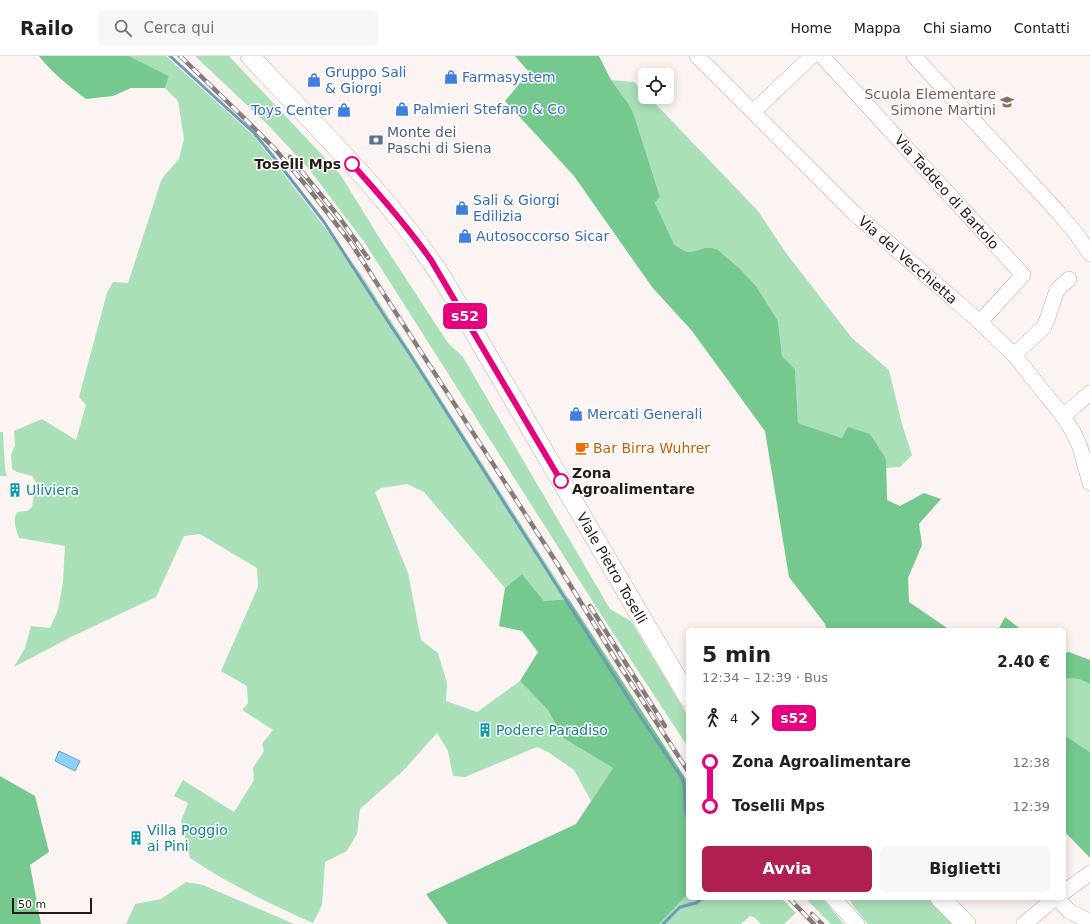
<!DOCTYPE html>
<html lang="it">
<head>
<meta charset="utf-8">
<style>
	:root { --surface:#fff; --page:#f6f6f6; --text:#202124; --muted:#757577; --line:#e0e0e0; --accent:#b01f51 }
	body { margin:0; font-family:"DejaVu Sans",sans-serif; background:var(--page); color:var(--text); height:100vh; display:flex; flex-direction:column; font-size:15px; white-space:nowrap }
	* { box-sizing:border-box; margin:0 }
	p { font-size:13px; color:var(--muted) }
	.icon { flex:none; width:22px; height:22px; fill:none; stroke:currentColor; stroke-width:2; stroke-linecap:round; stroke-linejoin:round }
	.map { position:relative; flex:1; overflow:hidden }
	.details { position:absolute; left:686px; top:572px; width:380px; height:272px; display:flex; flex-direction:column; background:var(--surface); border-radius:6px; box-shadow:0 2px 10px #0003 }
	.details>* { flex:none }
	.badge { padding:0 8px; border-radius:6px; font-size:14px; line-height:26px }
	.tools { position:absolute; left:638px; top:12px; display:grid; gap:8px }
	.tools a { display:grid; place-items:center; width:36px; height:36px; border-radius:6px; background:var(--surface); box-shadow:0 2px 10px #0003; font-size:20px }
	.scale { position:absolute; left:12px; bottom:10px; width:80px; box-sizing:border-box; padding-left:4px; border:2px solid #251a16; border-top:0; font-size:11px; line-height:14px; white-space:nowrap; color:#251a16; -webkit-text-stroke:3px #fff; paint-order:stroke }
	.map>.badge { position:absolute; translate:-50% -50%; box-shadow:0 0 0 2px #fff }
	.legs { display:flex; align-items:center; gap:6px; height:44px; padding:0 16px; font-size:13px }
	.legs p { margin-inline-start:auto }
	.head { display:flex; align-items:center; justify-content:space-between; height:68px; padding:0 16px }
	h1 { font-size:22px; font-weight:800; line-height:30px }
	.action { display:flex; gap:8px; margin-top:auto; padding:8px 16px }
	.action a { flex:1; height:46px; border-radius:6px; background:var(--accent); color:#fff; font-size:16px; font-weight:800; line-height:46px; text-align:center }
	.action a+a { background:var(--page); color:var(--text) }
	ul { padding:0 16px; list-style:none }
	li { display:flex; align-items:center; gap:14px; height:44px; font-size:15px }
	li i { display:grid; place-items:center; width:6px; height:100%; margin:0 5px; background:currentColor }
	li i::after { content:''; width:10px; height:10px; margin:-5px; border:3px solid; border-radius:50%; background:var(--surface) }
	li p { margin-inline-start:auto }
	li:first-child i { background:linear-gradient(#0000 50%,currentColor 0) }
	li:last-child i { background:linear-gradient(currentColor 50%,#0000 0) }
	header { display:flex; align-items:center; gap:24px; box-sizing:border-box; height:56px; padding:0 20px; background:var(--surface); border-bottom:1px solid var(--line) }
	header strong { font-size:19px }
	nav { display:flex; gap:22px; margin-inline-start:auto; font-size:14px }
	.search { width:280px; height:36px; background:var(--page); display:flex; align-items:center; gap:10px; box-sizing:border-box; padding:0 14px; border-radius:6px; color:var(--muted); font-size:15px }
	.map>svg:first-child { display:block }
</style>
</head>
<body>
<header>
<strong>Railo</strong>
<div class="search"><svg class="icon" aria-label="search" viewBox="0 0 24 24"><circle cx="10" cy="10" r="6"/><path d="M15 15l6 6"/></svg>Cerca qui</div>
<nav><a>Home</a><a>Mappa</a><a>Chi siamo</a><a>Contatti</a></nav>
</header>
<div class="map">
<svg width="1090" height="868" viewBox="0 0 1090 868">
	<rect width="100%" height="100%" fill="#fbf4f2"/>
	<g fill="#a9e0b7">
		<path d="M129,0H166L254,80L361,218L569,543L544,545L522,518L505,532L424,436L407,428L381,432L375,436L408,517L421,584L438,597L447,627L446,645L477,656L520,625L548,654L563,682L613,712L591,745L574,714L548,696L537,691L465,721L453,720L448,695L437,677L403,715L360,753L357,778L347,795L325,806L322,849L313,867C271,848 228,828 190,802L181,765L188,747L174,740L183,724L234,756L254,724L253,712L264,695L262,688L273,674L242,654L248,647L247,630L221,615L258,531L257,512L200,478L184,480L156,541L71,581L14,611L25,592L31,570L50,572L58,554L63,526L65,490L19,482C17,474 11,463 18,456L27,455L32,451L36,426L32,420L17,416L12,413L11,399L15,389L14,375L42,363L76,384L86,349L79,341L107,237L113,226L128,227L161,125L164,120L179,103L184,83L178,45L165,32L169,20Z"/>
		<path d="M195,0H229L340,118L382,186L448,287L463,301L610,553L631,565L688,660V691L600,557L365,187L309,113L270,71Z"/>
		<path d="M611,24L634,26L645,37V41H649L758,155L786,197L852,282L889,314L902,368L912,399L900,411L886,412V402L842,382L798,367L795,313L782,300L778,265L756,230L723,198L704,192L692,196H687L681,193L674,188L655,147L660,141L633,56L628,47Z"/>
		<path d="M0,376H3L5,413L7,420H0Z"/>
		<path d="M1064,622L1079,623L1090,628V696L1064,679Z"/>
		<path d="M186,826L203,829L294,868H126L135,848L161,843Z"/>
		<path d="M688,838V842H781L796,857L784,868H761L754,861L750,860L741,868H659Z"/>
		<path d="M805,842H822L844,868H831Z"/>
		<path d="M849,842H929L958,868H868L854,851Z"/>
	</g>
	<g fill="#75c88e">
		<path d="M39,0H129L169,20L165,32H131L113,40L86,43C69,30 52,17 39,0Z"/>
		<path d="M515,0H599L611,24L628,47L633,56L660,141L655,147L674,188L681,193L687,196H692L704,192H712L718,194L740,213L756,230L778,265L782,300L795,313L798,367L842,382L848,371L870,378L886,403L887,444L900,450L924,437L941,443L919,468L922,489L908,522L909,546L950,574H827L825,568L789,521L765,375L692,275L652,231L574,120L505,45L529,16Z"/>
		<path d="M522,518L544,545L569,543L688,726V838L659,868H448L426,838L576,768L613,712L563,682L548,654L520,625L538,596L522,575L499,570L505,532Z"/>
		<path d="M1005,561L1022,574H998Z"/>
		<path d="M1069,596L1090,604V628L1079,623L1064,622V597Z"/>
		<path d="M1064,679L1090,696V802L1064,775Z"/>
		<path d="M0,720L35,740L49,796L30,809L41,868H0Z"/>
	</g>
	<path fill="#8cd2fe" stroke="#6d9bb8" d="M59,695L80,705L75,715L55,705Z"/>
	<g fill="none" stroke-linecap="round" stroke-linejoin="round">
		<g stroke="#6d9bb8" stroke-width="3">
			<path d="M170,0L254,77L276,104L324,166L389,267L409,297L636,654L682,722C688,735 681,750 688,763"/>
			<path d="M663,868L680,851L696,847L703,842"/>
		</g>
		<defs>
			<g id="minor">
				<path d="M697,0L854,157L980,266L1014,299L1063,360L1073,376L1080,391L1090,427"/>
				<path d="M822,0L1023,219L980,266"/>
				<path d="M914,0L1058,156L1078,180L1090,198"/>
				<path d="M753,56L812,0"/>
				<path d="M1014,299L1044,271L1048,261L1057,234L1069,223"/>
				<path d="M1063,360L1090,337"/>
				<path d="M1064,836L1090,817"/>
				<path d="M833,842L857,868"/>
				<path d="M1057,842L1069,855L1090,866"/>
				<path d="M1024,868L1055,842"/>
			</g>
			<g id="major">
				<path d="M250,0C317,72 391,141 444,225L688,641"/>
				<path d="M940,842L966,868"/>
			</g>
		</defs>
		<use href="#minor" stroke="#caaa9f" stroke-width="16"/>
		<use href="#major" stroke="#caaa9f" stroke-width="20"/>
		<use href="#minor" stroke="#fff" stroke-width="15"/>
		<use href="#major" stroke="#fff" stroke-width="19"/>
		<defs>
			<g id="rail">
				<path d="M180,0L240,58L274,92L309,133L351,187L558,509L616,604L688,715"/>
				<path d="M290,101L339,161L368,202"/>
				<path d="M590,550L665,670"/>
				<path d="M789,842L814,868"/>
				<path d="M812,858L822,868"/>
			</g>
		</defs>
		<use href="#rail" stroke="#857c79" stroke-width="4.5"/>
		<use href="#rail" stroke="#fff" stroke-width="3" stroke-dasharray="9" stroke-linecap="butt"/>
	</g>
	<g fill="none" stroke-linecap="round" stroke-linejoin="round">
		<defs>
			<path id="line-1" d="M352,108C380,139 407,170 431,204L561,425"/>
		</defs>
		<use href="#line-1" stroke="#fff" stroke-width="9"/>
		<use href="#line-1" stroke="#e6007e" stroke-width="6"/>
	</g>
	<defs>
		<symbol id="shop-bare" viewBox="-9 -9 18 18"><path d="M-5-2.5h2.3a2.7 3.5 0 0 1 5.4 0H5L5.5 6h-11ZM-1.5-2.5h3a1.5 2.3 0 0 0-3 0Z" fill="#3f7fe0" stroke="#fff" stroke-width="2.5" paint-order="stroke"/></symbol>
		<symbol id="school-bare" viewBox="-9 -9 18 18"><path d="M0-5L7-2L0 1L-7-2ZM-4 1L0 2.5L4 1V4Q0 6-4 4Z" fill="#8d6e63" stroke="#fff" stroke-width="2.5" paint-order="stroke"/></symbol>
		<symbol id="bank-bare" viewBox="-9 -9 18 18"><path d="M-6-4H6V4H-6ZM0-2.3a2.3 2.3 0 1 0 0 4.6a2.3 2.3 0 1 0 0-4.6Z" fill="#5c6f8a" stroke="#fff" stroke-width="2.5" paint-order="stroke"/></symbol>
		<symbol id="cafe-bare" viewBox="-9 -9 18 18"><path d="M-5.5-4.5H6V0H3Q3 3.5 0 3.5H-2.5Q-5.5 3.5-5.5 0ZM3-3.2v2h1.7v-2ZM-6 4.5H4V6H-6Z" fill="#e8710a" stroke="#fff" stroke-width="2.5" paint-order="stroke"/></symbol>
		<symbol id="building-bare" viewBox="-9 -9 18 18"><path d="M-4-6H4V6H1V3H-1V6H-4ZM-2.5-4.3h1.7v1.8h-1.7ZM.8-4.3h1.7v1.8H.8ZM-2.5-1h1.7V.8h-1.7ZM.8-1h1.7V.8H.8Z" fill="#0f9aa8" stroke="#fff" stroke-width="2.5" paint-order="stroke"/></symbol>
	</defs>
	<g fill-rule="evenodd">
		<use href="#shop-bare" x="441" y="11" width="20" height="20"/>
		<use href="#shop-bare" x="304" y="14" width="20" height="20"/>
		<use href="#school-bare" x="997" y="36" width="20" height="20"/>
		<use href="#shop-bare" x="392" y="43" width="20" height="20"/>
		<use href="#shop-bare" x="334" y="44" width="20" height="20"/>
		<use href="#bank-bare" x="366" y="74" width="20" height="20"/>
		<use href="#shop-bare" x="452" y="142" width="20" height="20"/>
		<use href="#shop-bare" x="455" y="170" width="20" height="20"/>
		<use href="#shop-bare" x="566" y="348" width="20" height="20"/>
		<use href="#cafe-bare" x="572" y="382" width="20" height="20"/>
		<use href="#building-bare" x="5" y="424" width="20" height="20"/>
		<use href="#building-bare" x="475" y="664" width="20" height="20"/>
		<use href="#building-bare" x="126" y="772" width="20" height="20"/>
	</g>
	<g fill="#fff" stroke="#e6007e" stroke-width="2">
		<circle cx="352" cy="108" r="7"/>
		<circle cx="561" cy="425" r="7"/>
	</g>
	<g text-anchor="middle" stroke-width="3" stroke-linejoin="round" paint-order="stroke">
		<g font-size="14" fill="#366cbe" stroke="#fff" text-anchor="start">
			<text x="325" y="21">Gruppo Sali<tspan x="325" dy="16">&amp; Giorgi</tspan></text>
			<text x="462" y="26">Farmasystem</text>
			<text x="413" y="58">Palmieri Stefano &amp; Co</text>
			<text x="333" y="59" text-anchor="end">Toys Center</text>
			<text x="473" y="149">Sali &amp; Giorgi<tspan x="473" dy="16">Edilizia</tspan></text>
			<text x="476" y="185">Autosoccorso Sicar</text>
			<text x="587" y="363">Mercati Generali</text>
		</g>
		<g font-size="14" fill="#785e54" stroke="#fff" text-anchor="end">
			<text x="996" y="43">Scuola Elementare<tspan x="996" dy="16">Simone Martini</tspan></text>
		</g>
		<g font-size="14" fill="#4e5e75" stroke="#fff" text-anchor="start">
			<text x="387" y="81">Monte dei<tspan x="387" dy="16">Paschi di Siena</tspan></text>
		</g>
		<g font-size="14" font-weight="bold" fill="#251a16" stroke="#fff" text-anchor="end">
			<text x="341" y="113">Toselli Mps</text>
			<text x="572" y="422" text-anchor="start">Zona<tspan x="572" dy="16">Agroalimentare</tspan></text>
		</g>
		<g font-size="14" fill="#251a16" stroke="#fff">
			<text transform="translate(947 136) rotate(48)" y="5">Via Taddeo di Bartolo</text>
			<text transform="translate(908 204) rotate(41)" y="5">Via del Vecchietta</text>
			<text transform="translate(612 512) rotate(60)" y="5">Viale Pietro Toselli</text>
		</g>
		<g font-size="14" fill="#c56008" stroke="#fff" text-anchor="start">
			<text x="593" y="397">Bar Birra Wuhrer</text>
		</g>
		<g font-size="14" fill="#0d838f" stroke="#fff" text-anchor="start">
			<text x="26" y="439">Uliviera</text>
			<text x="496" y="679">Podere Paradiso</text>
			<text x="147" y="779">Villa Poggio<tspan x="147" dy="16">ai Pini</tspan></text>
		</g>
	</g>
</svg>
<div class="tools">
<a><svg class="icon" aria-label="locate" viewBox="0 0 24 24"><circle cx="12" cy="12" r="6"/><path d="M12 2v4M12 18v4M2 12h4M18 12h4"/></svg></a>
</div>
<div class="scale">50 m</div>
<b class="badge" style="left:465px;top:260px;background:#e6007e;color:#fff">s52</b>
<section class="details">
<div class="head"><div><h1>5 min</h1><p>12:34 – 12:39 · Bus</p></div><b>2.40 €</b></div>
<div class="legs"><svg class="icon" aria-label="walk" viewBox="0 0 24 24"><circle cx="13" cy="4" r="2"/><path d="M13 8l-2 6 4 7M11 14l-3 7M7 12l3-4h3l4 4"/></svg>4<svg class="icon" aria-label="forward" viewBox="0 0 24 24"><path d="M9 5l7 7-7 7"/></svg><b class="badge" style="background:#e6007e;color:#fff">s52</b></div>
<ul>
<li><i style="color:#e6007e"></i><b>Zona Agroalimentare</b><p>12:38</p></li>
<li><i style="color:#e6007e"></i><b>Toselli Mps</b><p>12:39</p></li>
</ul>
<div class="action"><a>Avvia</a><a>Biglietti</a></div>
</section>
</div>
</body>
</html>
